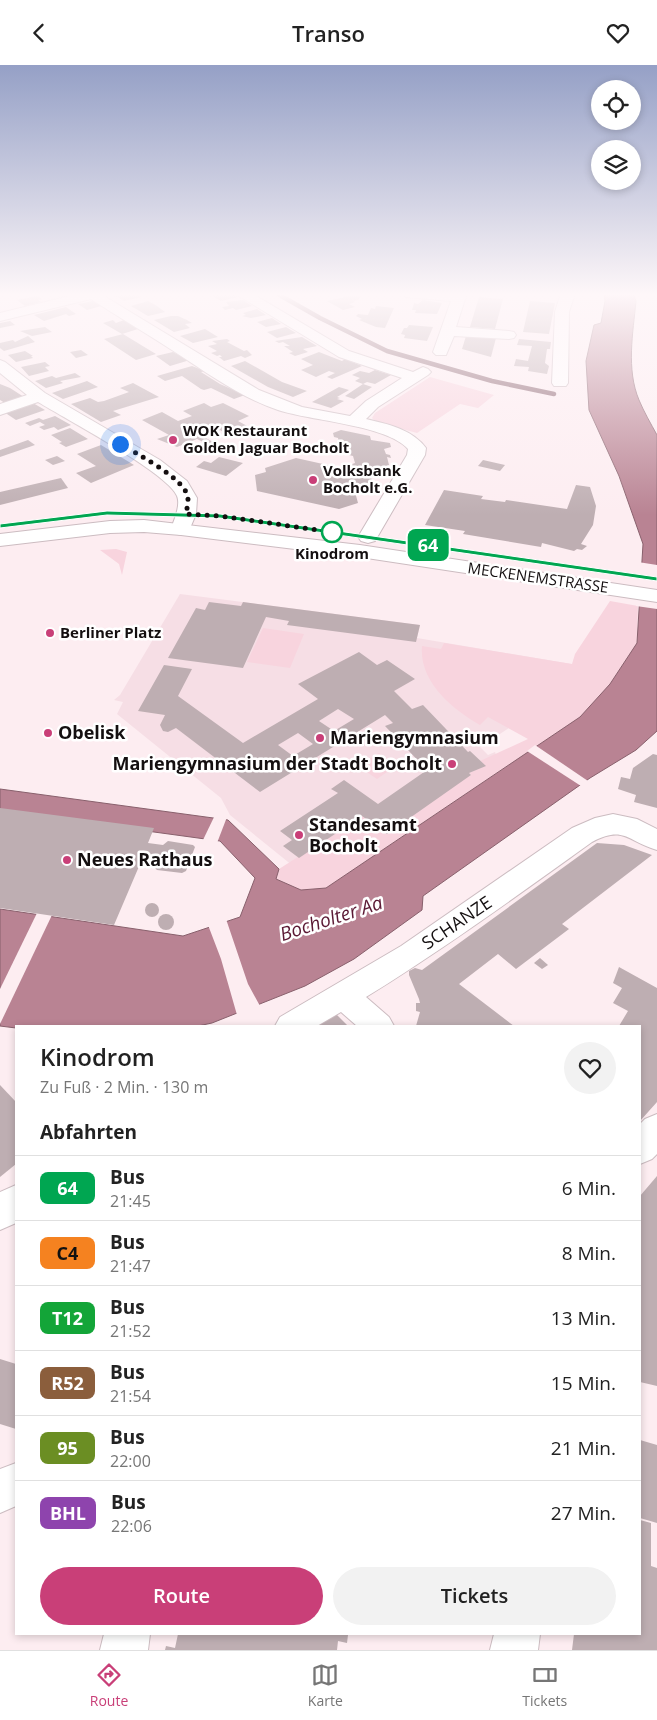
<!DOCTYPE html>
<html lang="de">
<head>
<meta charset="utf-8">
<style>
	:root { --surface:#fff; --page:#f2f2f2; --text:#222; --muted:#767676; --line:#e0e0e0; --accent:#c93f78 }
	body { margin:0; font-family:"Open Sans",sans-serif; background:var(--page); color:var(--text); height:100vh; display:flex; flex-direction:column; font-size:19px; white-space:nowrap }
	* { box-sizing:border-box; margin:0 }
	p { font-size:16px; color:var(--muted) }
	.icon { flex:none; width:28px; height:28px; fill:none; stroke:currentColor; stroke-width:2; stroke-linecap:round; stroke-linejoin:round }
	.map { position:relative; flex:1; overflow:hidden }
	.details { position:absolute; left:15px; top:960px; width:626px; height:610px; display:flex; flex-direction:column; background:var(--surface); border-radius:0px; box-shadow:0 2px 8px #0003 }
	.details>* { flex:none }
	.badge { padding:0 10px; border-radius:8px; font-size:18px; line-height:32px }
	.controls { position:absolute; left:591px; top:15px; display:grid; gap:10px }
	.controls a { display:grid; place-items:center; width:50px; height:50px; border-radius:50%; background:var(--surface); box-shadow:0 2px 8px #0003; font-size:25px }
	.you { position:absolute; width:25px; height:25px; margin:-12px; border:4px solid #fff; border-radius:50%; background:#1a73e8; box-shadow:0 0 0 8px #1a73e833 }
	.map>.badge { position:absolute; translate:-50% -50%; box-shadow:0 0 0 2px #fff }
	h2 { padding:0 25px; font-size:19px; line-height:45px }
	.round { display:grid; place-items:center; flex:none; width:52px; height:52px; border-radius:26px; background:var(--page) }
	.overview { display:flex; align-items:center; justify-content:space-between; height:85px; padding:0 25px }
	h1 { font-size:24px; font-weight:600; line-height:38px }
	.cta { display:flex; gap:10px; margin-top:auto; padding:10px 25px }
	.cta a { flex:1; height:58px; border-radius:30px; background:var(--accent); color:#fff; font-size:20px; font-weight:600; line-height:58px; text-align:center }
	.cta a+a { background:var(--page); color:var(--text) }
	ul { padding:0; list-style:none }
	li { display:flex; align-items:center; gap:15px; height:65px; padding:0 25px; border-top:1px solid var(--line) }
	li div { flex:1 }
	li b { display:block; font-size:19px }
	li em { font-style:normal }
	li .badge { min-width:55px; font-weight:700; text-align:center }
	header { display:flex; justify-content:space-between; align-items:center; height:65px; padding:0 25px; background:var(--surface); font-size:22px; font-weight:600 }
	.dock { display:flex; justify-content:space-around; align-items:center; height:70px; border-top:1px solid var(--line); background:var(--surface); font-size:14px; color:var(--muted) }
	.dock a { display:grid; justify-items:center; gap:2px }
	.dock .current { color:var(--accent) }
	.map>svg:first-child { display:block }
</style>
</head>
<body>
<header><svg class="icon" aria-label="back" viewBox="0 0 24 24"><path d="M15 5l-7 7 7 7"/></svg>Transo<svg class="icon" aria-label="heart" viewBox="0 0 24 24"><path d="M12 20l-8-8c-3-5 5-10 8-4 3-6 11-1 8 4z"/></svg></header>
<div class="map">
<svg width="657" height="1585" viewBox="0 0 657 1585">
	<rect width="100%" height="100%" fill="#fdedf1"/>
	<path fill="#f6dee5" d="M180,529L420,560L417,573L577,600L509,663L480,682L488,690L495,687L498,695L487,703L469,709L471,710L298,805L230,750L221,733L117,649L123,637L114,635L120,630Z"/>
	<g fill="#f8d4de">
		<path d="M430,312L494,330L478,343L460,339L417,368L376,357L372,353L375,348Z"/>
		<path d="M116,484L127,487L122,510L119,499L100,485Z"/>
		<path d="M610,536L638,541L637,578L610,619L580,652L326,823L301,825L276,814L279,804L362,751L471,710L469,708L485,701L480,696L528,674L488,652L480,660C452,644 419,617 422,581L441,584L444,578L572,599L575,589Z"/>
		<path d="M263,563L304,569L290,603L247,597Z"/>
		<path d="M379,688L397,700L377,714L358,701Z"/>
	</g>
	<path fill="#b98393" stroke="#88606c" d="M604,228H633L636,236C633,268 626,304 639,335C644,347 651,359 657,370V666L636,685L590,713L423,831L422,845L354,894L305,921L212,958L198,961H16V963L0,961V844L183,871L240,852L255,813L220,776L0,746V724L228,755L279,804L276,814L301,825L326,823L580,652L610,619L637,578L643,479L619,411L589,345L586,296L594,260L601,258L605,236Z"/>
	<g fill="#fdedf1">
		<path d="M638,497L657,500V544L636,541Z"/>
		<path d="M535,680L588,716L581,721L527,686Z"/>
		<path d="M215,750L227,752L217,778L203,775Z"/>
		<path d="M37,848L52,850L0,959V924Z"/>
		<path d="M226,854L248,919L260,941L237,950L221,894L208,860Z"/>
	</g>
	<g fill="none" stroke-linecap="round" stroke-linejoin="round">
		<path stroke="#88606c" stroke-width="4.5" d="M276,228L320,253L387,286L492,316L554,329"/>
	</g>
	<g fill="#beaeb2" fill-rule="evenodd">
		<path d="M123,228H133L141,232L124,236L116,231Z"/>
		<path d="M208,228H231L238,232L221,236Z"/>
		<path d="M37,231L42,234L38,235L41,237L25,241L17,235Z"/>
		<path d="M350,231L360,232L358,235L353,236L355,237L349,239L355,242L343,245L327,236Z"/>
		<path d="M479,232L503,234L495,264L470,262Z"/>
		<path d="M243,235L252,241L236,245L233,243L225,245L222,242L229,241L226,237Z"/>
		<path d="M423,235L442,238L437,249L415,248L416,245H412L414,238L418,239Z"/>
		<path d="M93,236L101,241L87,245L78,239Z"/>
		<path d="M148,236L157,241L165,247L148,251L131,241Z"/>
		<path d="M530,236L555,238L549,269L523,267Z"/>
		<path d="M376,241L394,243L385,263L376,262L359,255L362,254L356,251L358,249L368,250L371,243L375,244Z"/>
		<path d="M66,242L76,249L69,251L66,249L44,256L34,250Z"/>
		<path d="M257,244L266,250L251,253L242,251L246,250L243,248Z"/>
		<path d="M171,251H178L187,255L192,258L185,259L190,263L174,267L154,255Z"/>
		<path d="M272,253L281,259L266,262L257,257Z"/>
		<path d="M113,255L116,258L124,255L138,264L122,269L103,258Z"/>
		<path d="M10,256L15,260L0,263V258Z"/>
		<path d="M409,260L433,262L427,276L404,273L405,270L401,269L404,263H407Z"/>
		<path d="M45,262L52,267L32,271L20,266Z"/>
		<path d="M286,262L296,268L277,273L267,267Z"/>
		<path d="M205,264L218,272L193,278L180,271Z"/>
		<path d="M123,269L146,283L156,289L136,295L104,274Z"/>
		<path d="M28,271L35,277L4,286L0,283V278L13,275L15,277Z"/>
		<path d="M466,271L496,273L491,292L462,284Z"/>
		<path d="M302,272L317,281L303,284L308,287L295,291L289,288L293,287L284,281H290L283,277L279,278L275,276Z"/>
		<path d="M227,274L230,276L227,277L244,286L247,285L252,290L245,293L241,291L224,296L219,292H222L220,290L217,291L211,288L217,286L208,281L217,279L212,276Z"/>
		<path d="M519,274L551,277L550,284H547L545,298L549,301L547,309L528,306L529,302L514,301L516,294L528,296L532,281L517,280Z"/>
		<path d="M81,285L88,290L76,293L70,287Z"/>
		<path d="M25,286L33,291H31L33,293L16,297L8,290Z"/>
		<path d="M173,287L179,290L182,289L190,295L170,301L156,291Z"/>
		<path d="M319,287L342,296L345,294L362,301L332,314L327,312L335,308L329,306L316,312L301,305L313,300L301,294Z"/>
		<path d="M245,296L282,317L307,326L293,332L268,322L231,301Z"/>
		<path d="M45,297L50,301L45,302L49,306L29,311L21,302Z"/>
		<path d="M192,301L205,306L201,307L220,319L245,330L234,334L211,323L204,325L201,324L182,311L165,316L157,311Z"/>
		<path d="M375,305L391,310L375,319L367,317L363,319L372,322L354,334L345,331L363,319L355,316L360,313L352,310L360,306L369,308Z"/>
		<path d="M75,308L81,312L60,316L63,318L46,323L35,316L52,311L56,313Z"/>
		<path d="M87,316L98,322L63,334L52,328Z"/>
		<path d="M133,318L159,332L113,346L121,350L101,357L71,339L90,333L98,337L104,336L129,327L120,323Z"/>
		<path d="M0,319L10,323L24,332L5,338L0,335Z"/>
		<path d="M339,322L349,325L337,332L340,333L337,334L344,336L331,343L312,337Z"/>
		<path d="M33,338L45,345L16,355L4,347Z"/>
		<path d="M204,338L211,342L223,338L249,351L238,356L249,362L228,370L220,365L204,372L213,377L207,379L197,374L177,382L157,374L169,370L142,355L162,347L178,356L192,351L183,346Z"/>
		<path d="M55,351L71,360L58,365L54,362L44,365L39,362L45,360L40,357L30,361L25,358L39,353L43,355Z"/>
		<path d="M70,363L88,374L66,382L59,378L62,377L51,370Z"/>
		<path d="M249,363L258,368L248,372L239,368Z"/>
		<path d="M341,365L370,371L371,375L390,378L391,382L384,384L386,389L390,390L391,393L387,392L389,400L379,404L373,403L368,409H370L373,420L355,427L358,438L339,444L257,426L255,410L266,407L265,403L296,393L341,403L355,398L353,391L345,389L343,382L340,381L338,373L334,372L333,368Z"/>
		<path d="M28,375L35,380L0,392V385Z"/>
		<path d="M101,380L134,400L91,418L76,408L96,401L77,389Z"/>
		<path d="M57,391L65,396L53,400L45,395Z"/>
		<path d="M219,392L243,398L226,411L196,402L204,396L211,398Z"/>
		<path d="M483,395L505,400L500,406L478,401Z"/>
		<path d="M61,413L68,423L0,440V427Z"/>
		<path d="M576,420L590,422L596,441L593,460L581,479L587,481L582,485L577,484L574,486L542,478L541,482L463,469L465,466L425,460L444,425L483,431L481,434L505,437L506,435L567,444Z"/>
		<path d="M209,537L241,541L243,537L420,560L416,577L287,560L289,556L266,552L243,603L168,593L196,543L205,545Z"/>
		<path d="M359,587L377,600L387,595L415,614L394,626L412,644L423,640L468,687L470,686L486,701L469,708L471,710L387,769L362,751L299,793L283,781L292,775L280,766L338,728L331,724L344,715L378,739L427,705L385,661L393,658L385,650L260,727L176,663L168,667L163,666L160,660L165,650L138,646L164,600L192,604L178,631L243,678L318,634L298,619ZM338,644L354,654L334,666L319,656ZM298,668L313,679L293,691L278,680Z"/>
		<path d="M653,689L657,690V743L634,737L636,730L618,724L621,712L630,714L633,703Z"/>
		<path d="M0,743L154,763L148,778L163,780L168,776L193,780L195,782L186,806L182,808L157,805L154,802L157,796L143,792L114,860L0,843Z"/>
		<path d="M597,778L624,780L652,790L562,859L569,864L516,904L498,889L459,919L514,961H416L420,947L416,946V938H420L419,934L409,910V906L415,903L422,905Z"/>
		<circle cx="152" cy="845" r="7"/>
		<circle cx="166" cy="857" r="8"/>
		<path d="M540,893L548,900L542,904L534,898Z"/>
		<path d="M619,902L657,923V1037L640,1056V961H619L628,946L613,938L622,923L613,918Z"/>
		<path d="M336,949L348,961H317Z"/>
		<path d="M0,1020L16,1037V1099L0,1112Z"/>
		<path d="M657,1111V1321L640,1317V1131Z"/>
		<path d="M0,1294L16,1299V1364L0,1359Z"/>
		<path d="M640,1375L657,1380V1458L640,1453Z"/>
		<path d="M640,1455L651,1458V1501L657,1503V1585H572L574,1569H640Z"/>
		<path d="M178,1569H343L348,1570L347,1578L338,1576L337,1585H165L166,1581L175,1583Z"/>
	</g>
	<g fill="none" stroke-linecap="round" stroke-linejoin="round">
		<defs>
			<g id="minor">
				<path d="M82,228H107L104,231L259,325L302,342L350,351L366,336L402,313L339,292L234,228H251L349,286L413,307L423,302L428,304L431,307L428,310L378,342L366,354C387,359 412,364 426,383L425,390L375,476L368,478L361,476L358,472L407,390L408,384C387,360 311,356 278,345C242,333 210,310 178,289C149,270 120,253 91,234L0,256V248Z"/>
				<path d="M399,228H467L456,262L509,266L514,267L516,270L514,273L509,274L454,271L446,290H436L433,287L451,236L406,232Z"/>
				<path d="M561,228H575L569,247L568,318L566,321H554L552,318L555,247Z"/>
				<path d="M0,295L5,297L45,328L160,395L187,416L197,433L196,449L188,468L181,470L174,468L171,464C174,455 181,440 177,431C168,408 64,353 38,337L0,350V339L27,330L0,308Z"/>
				<path d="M613,749L637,754L657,764V785C627,776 624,760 592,777C518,830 444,884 366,932L389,952L394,961H357L341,947L317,961H275L280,952L401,881L572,763L595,753Z"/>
				<path d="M657,1049V1089L652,1094L640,1099V1059L645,1054Z"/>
				<path d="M16,1120V1158L0,1165V1127Z"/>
				<path d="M16,1398V1441L0,1448V1404Z"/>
				<path d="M104,1569H150L148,1585H100Z"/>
				<path d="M494,1569H540L538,1585H490Z"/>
			</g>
			<path id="major" d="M144,455L360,480L657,525V537L360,492L181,470L144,467L110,468L0,481V469L110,456Z"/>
		</defs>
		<use href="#minor" stroke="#ccbcc1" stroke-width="2"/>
		<use href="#major" stroke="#ccbcc1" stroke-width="2"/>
		<use href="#minor" fill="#fff" fill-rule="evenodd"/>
		<use href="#major" fill="#fff" fill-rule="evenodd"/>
	</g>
	<linearGradient id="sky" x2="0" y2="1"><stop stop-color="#95a0c6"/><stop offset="0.51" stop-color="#fef7f9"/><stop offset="1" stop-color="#fef7f9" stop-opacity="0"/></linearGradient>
	<rect width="657" height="450" fill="url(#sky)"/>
	<path fill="#00a651" stroke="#fff" d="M107,446L220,449L657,512V516L220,453L107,450L0,463V459Z"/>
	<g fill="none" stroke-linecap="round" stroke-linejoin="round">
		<path stroke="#140f10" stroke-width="5" stroke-dasharray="0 9" d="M120,379C137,389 186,414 188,433C188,438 187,444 186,449L220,451L332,467"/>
	</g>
	<g fill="#c93f78" stroke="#fff" stroke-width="2">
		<circle cx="173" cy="375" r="5"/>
		<circle cx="313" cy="415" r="5"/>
		<circle cx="50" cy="568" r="5"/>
		<circle cx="48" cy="668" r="5"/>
		<circle cx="320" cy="673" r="5"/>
		<circle cx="452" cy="699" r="5"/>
		<circle cx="299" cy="770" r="5"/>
		<circle cx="67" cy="795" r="5"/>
	</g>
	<circle fill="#fff" stroke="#00a651" stroke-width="2.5" cx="332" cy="467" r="10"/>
	<g text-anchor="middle" stroke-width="5" stroke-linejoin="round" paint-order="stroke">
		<g font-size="15" font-weight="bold" fill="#140f10" stroke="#fff" text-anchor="start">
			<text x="183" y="371">WOK Restaurant<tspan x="183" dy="17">Golden Jaguar Bocholt</tspan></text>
			<text x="323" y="411">Volksbank<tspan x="323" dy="17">Bocholt e.G.</tspan></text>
			<text x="60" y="573">Berliner Platz</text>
		</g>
		<g font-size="15" font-weight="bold" fill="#140f10" stroke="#fff">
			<text x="332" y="494">Kinodrom</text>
		</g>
		<g font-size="15" fill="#140f10" stroke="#fff">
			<text transform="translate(538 513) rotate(8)" y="5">MECKENEMSTRASSE</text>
		</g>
		<g font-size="18" font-weight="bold" fill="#140f10" stroke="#fff" text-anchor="start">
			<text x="58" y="674">Obelisk</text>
			<text x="330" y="679">Mariengymnasium</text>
			<text x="442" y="705" text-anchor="end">Mariengymnasium der Stadt Bocholt</text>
			<text x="309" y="766">Standesamt<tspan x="309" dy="21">Bocholt</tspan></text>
			<text x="77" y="801">Neues Rathaus</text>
		</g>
		<g font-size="18" fill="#140f10" stroke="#fff">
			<text transform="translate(457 858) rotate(-34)" y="6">SCHANZE</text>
		</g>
		<g font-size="19" font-style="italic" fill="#5b1934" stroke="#fff">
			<text transform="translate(331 853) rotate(-18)" y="7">Bocholter Aa</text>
		</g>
	</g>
</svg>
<div class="controls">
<a><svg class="icon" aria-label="locate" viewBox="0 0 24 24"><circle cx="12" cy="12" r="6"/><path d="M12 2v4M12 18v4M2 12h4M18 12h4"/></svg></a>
<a><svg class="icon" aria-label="layers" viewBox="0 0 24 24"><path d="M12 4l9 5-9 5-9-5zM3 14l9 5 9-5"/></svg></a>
</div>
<div class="you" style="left:120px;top:379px"></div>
<b class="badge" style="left:428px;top:480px;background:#00a651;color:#fff">64</b>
<section class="details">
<div class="overview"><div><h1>Kinodrom</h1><p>Zu Fuß · 2 Min. · 130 m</p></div><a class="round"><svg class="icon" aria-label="heart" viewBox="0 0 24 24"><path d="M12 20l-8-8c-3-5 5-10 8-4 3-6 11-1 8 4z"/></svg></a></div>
<h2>Abfahrten</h2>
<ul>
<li><span class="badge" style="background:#00a651;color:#fff">64</span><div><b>Bus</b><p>21:45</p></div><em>6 Min.</em></li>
<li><span class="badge" style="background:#f58220;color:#111">C4</span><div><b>Bus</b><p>21:47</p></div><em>8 Min.</em></li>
<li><span class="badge" style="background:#13a538;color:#fff">T12</span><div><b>Bus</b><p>21:52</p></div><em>13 Min.</em></li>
<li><span class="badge" style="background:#8b5e3c;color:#fff">R52</span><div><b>Bus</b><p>21:54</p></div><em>15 Min.</em></li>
<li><span class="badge" style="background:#6b8e23;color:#fff">95</span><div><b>Bus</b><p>22:00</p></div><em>21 Min.</em></li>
<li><span class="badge" style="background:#8e44ad;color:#fff">BHL</span><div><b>Bus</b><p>22:06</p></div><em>27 Min.</em></li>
</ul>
<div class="cta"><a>Route</a><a>Tickets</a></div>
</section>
</div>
<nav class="dock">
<a class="current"><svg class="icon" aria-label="directions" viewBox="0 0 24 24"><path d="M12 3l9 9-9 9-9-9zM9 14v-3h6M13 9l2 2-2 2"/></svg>Route</a>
<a><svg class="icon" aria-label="map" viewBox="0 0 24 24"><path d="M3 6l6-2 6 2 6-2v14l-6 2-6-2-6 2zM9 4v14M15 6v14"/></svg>Karte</a>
<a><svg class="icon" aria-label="tickets" viewBox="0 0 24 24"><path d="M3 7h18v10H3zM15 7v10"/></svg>Tickets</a>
</nav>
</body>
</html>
